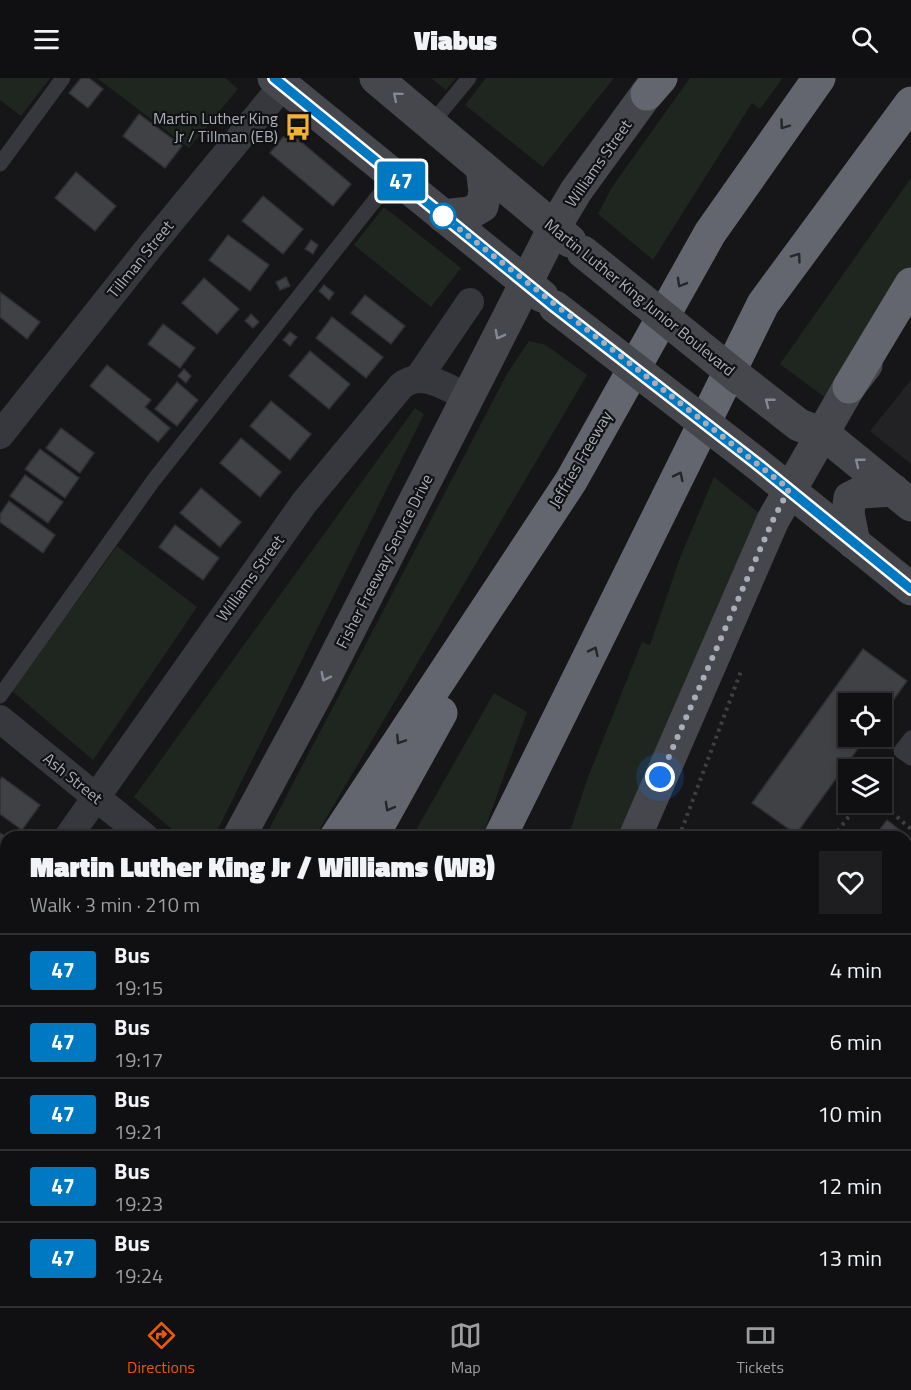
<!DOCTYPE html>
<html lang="en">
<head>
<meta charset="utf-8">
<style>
	:root { --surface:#101012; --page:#1e1e20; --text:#f1f3f6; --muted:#9c9d9f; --line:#303032; --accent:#ea580c }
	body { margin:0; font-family:"Titillium Web",sans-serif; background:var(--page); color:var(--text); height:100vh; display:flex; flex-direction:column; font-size:22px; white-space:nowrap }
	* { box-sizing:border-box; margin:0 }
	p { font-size:20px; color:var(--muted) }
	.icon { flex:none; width:33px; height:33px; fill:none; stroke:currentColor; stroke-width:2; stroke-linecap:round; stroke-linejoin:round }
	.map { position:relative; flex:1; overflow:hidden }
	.side { position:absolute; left:0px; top:753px; width:912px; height:476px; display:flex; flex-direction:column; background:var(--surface); border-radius:18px 18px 0 0; box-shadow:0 3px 9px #0003,0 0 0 2px var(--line) }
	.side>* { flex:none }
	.badge { padding:0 12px; border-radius:4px; font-size:21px; line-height:39px }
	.tools { position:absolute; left:838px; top:615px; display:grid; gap:12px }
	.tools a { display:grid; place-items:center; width:54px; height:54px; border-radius:0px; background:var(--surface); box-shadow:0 3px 9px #0003,0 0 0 2px var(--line); font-size:30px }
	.you { position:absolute; width:30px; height:30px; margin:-15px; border:4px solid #fff; border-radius:50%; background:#1a73e8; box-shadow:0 0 0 9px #1a73e833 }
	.map>.badge { position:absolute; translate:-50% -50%; box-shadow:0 0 0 3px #fff }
	.round { display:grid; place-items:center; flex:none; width:63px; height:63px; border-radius:0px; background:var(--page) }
	.overview { display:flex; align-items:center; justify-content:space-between; height:102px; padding:0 30px }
	h1 { font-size:28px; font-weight:800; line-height:45px }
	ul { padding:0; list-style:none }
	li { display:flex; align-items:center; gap:18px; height:72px; padding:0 30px; border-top:2px solid var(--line) }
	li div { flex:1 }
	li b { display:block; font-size:22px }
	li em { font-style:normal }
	li .badge { min-width:66px; font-weight:700; text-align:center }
	header { display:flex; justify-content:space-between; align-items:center; height:78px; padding:0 30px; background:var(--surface); font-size:27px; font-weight:800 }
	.dock { display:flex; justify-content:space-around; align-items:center; height:84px; border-top:2px solid var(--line); background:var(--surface); font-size:16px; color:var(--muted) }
	.dock a { display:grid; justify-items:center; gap:3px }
	.dock .active { color:var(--accent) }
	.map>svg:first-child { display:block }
</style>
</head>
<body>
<header><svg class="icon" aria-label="menu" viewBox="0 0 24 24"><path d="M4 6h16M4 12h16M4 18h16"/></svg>Viabus<svg class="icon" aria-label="search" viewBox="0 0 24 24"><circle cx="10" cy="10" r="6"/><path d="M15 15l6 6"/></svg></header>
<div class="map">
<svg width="911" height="1228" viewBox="0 0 911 1228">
	<rect width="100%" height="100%" fill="#161618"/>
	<g fill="#222225">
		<path d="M911,302V386L870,353Z"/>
		<path d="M906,983L911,986V1062L906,1069Z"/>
		<path d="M533,1223H787L782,1228H540Z"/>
	</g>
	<g fill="#1e261f">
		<path d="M0,0H50L21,38L0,22Z"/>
		<path d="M97,0H225L238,11L189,70Z"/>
		<path d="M431,0H456L446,12Z"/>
		<path d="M486,0H614L543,89L465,27Z"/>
		<path d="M690,0H783L760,31L752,25L653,182L598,136L612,109Z"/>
		<path d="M911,100V195L827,321L780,286Z"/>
		<path d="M384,129L461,190L431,229L354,167Z"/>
		<path d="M529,263L546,267L587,297L315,759H265L507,296Z"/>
		<path d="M415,330L424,336L214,759H181L134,719Z"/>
		<path d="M714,399L759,435L701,567L629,759H568L587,702L642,564L650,567L680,480Z"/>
		<path d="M117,468L197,529L93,682L12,613Z"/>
		<path d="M494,615L527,634L482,759H412Z"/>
		<path d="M6,1185V1222L43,1223L39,1228H0V1194Z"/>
		<path d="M171,1223V1222L316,1223L314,1228H169Z"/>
		<path d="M416,1223H459L458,1228H414Z"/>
	</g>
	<g fill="#404145" stroke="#303034" stroke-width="1.5">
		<path d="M81,0H89L103,11L88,30L69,15Z"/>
		<path d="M139,36L182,68L165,90L123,58Z"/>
		<path d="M293,57L351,106L333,128L270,75L283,59Z"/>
		<path d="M76,94L116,128L95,153L55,120Z"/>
		<path d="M263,118L303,151L283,176L242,143Z"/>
		<path d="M228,157L269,187L250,213L209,182Z"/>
		<path d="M311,162L318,167L313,176L305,171Z"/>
		<path d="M286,199L290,208L280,212L276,204Z"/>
		<path d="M204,200L239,231L217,256L182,225Z"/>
		<path d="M324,207L334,215L329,222L319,213Z"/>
		<path d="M0,214L40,244L27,261L0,239Z"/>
		<path d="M365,217L405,248L391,266L351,235Z"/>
		<path d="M251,236L259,244L253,250L245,243Z"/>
		<path d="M332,239L383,279L366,300L316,260Z"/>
		<path d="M163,246L195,270L180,290L148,266Z"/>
		<path d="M290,254L297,259L290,268L283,262Z"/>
		<path d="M310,273L350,306L329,331L289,298Z"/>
		<path d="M107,287L151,322L145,329L170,350L158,364L90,308Z"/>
		<path d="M184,291L191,298L186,305L178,298Z"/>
		<path d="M177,304L198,322L177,348L155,331Z"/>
		<path d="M271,323L311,356L290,382L250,348Z"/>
		<path d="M61,350L94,375L80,395L46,370Z"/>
		<path d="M241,360L281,394L260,419L220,385Z"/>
		<path d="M40,371L79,400L65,420L25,391Z"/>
		<path d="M25,397L63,424L48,445L10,418Z"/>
		<path d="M201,410L241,444L220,469L180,435Z"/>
		<path d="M9,423L55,457L43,475L0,444V436Z"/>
		<path d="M175,447L219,480L203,502L159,469Z"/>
		<path d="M863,571L907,603L882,638V626H849V658H867L796,756L752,725Z"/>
		<path d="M2,699L40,727L22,752L0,736V702Z"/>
		<path d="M887,742L911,761V826L906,822V759H874Z"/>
		<path d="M0,755L6,759V769L0,778Z"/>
		<path d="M906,885L911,889V944L906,940Z"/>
		<path d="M6,936V961L0,957V944Z"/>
		<path d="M906,1004L911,1008V1030L906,1036Z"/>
		<path d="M911,1197V1228H902L895,1222H906V1204Z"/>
		<path d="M544,1222H558L553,1228Z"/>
		<path d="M572,1222H647L654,1228H571L569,1226Z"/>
	</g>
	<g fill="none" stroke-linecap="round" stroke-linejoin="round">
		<g stroke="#3d3f44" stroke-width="4" stroke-dasharray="3 4.5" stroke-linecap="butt">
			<path d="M882,697L889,688"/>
			<path d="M880,724L911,751"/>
			<path d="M679,759L741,593"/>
			<path d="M833,759L860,724"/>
		</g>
		<g stroke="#37383d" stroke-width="15">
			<path d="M431,46L469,0"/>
			<path d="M0,86L63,0"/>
			<path d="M0,618L153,403L394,98"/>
			<path d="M911,660L901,673L911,680"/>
			<path d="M511,1224L516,1228"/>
		</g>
		<g stroke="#37383d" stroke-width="28">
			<path d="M419,299L470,224"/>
			<path d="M0,357L152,166L283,7"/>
			<path d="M0,641L145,759"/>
			<path d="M68,759L304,425L401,308C422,291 445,309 467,319"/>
			<path d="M0,856L6,847"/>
			<path d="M906,1121L911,1114"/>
			<path d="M714,1222L721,1228"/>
			<path d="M823,1228L827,1222"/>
		</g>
		<g stroke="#45474d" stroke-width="33">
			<path d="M274,0L542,218"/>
			<path d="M376,0L570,163"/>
			<path d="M443,138L470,135L482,128L485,114L482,89"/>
			<path d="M740,301L799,347L824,356L911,427"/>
			<path d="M756,385L911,511"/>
			<path d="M854,465L848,435L850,420L862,414L893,412"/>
			<path d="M239,759L318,613L554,150L576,113L658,0"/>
			<path d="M635,759L773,442L849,309L866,287"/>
			<path d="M0,1158L6,1149"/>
			<path d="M474,1228L475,1222"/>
		</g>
		<g stroke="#63666e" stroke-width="33">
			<path d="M647,16L661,0"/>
			<path d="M849,309L911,206"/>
			<path d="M336,759L571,403L710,155L819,0"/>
			<path d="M372,759L441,635"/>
			<path d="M500,759L763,226L911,25"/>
			<path d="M63,1228L66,1222"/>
			<path d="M132,1228L134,1222"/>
			<path d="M332,1228L334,1222"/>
			<path d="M378,1228L380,1222"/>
		</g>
		<g stroke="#45474d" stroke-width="33">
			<path d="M583,174L740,301"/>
			<path d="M555,229L756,385"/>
		</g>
	</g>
	<defs><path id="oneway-chevron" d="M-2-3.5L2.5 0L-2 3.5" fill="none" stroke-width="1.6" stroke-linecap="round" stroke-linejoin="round" transform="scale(1.5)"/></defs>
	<g stroke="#858993">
		<use href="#oneway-chevron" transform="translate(397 18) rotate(-140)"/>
		<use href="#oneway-chevron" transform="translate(499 257) rotate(118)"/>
		<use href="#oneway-chevron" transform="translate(769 324) rotate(-142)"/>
		<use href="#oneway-chevron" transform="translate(859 384) rotate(-141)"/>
		<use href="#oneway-chevron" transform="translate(325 599) rotate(117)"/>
	</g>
	<g stroke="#26262a">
		<use href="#oneway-chevron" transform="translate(784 47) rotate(126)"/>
		<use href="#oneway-chevron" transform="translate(797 179) rotate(-54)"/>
		<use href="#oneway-chevron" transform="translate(681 205) rotate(120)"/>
		<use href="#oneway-chevron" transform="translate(679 398) rotate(-64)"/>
		<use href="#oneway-chevron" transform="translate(594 573) rotate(-64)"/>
		<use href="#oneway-chevron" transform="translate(400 662) rotate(123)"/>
		<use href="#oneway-chevron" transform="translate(389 729) rotate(119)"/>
	</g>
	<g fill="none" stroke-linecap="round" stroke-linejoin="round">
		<defs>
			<path id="line" d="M274,0L555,229L756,385L911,511"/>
		</defs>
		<use href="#line" stroke="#fff" stroke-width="14"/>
		<use href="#line" stroke="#0079c2" stroke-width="9"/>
		<path stroke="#a8adb8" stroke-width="6" stroke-dasharray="0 10.8" d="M443,138L789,411L773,442L660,699"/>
	</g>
	<defs>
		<symbol id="bus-bare" viewBox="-9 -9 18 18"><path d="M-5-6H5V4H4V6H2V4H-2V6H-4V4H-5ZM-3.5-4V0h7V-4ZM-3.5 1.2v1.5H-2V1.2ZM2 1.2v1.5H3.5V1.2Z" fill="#f2b134" stroke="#111113" stroke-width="2.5" paint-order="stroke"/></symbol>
	</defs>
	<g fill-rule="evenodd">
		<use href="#bus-bare" x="279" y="30" width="38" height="38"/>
	</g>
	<circle fill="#fff" stroke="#0079c2" stroke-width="3" cx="443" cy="138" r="12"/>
	<g text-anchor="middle" stroke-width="4.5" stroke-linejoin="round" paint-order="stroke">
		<g font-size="16" fill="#a8adb8" stroke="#111113" text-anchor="end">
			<text x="278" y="46">Martin Luther King<tspan x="278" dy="18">Jr / Tillman (EB)</tspan></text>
		</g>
		<g font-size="16" fill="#a8adb8" stroke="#111113">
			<text transform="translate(598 85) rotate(-55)" y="6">Williams Street</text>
			<text transform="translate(140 181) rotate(-51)" y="6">Tillman Street</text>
			<text transform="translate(640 219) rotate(39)" y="6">Martin Luther King Junior Boulevard</text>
			<text transform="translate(580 381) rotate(-60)" y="6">Jeffries Freeway</text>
			<text transform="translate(384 483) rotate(-63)" y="6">Fisher Freeway Service Drive</text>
			<text transform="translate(250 500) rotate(-54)" y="6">Williams Street</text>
			<text transform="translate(73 700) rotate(39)" y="6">Ash Street</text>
		</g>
	</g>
</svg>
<div class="tools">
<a><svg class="icon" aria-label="locate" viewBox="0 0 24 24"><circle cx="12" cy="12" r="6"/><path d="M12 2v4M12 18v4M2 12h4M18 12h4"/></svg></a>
<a><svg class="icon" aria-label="layers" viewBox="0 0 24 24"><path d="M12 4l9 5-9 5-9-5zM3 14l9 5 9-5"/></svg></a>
</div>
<div class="you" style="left:660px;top:699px"></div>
<b class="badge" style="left:401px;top:103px;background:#0079c2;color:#fff">47</b>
<section class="side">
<div class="overview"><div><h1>Martin Luther King Jr / Williams (WB)</h1><p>Walk · 3 min · 210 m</p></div><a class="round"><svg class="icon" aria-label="heart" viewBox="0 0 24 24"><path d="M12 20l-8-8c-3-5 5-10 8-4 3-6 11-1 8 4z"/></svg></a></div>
<ul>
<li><span class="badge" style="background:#0079c2;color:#fff">47</span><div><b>Bus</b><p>19:15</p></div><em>4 min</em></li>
<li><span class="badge" style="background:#0079c2;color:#fff">47</span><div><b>Bus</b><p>19:17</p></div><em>6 min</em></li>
<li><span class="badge" style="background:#0079c2;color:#fff">47</span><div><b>Bus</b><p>19:21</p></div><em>10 min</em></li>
<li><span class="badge" style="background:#0079c2;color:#fff">47</span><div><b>Bus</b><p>19:23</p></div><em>12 min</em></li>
<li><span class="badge" style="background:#0079c2;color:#fff">47</span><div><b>Bus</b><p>19:24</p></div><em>13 min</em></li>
</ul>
</section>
</div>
<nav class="dock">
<a class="active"><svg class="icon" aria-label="directions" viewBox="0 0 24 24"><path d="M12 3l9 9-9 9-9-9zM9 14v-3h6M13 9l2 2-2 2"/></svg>Directions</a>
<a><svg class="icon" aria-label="map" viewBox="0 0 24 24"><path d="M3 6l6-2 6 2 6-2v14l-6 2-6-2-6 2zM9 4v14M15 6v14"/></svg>Map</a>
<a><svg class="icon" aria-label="tickets" viewBox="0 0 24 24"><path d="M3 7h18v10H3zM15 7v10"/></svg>Tickets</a>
</nav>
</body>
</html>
